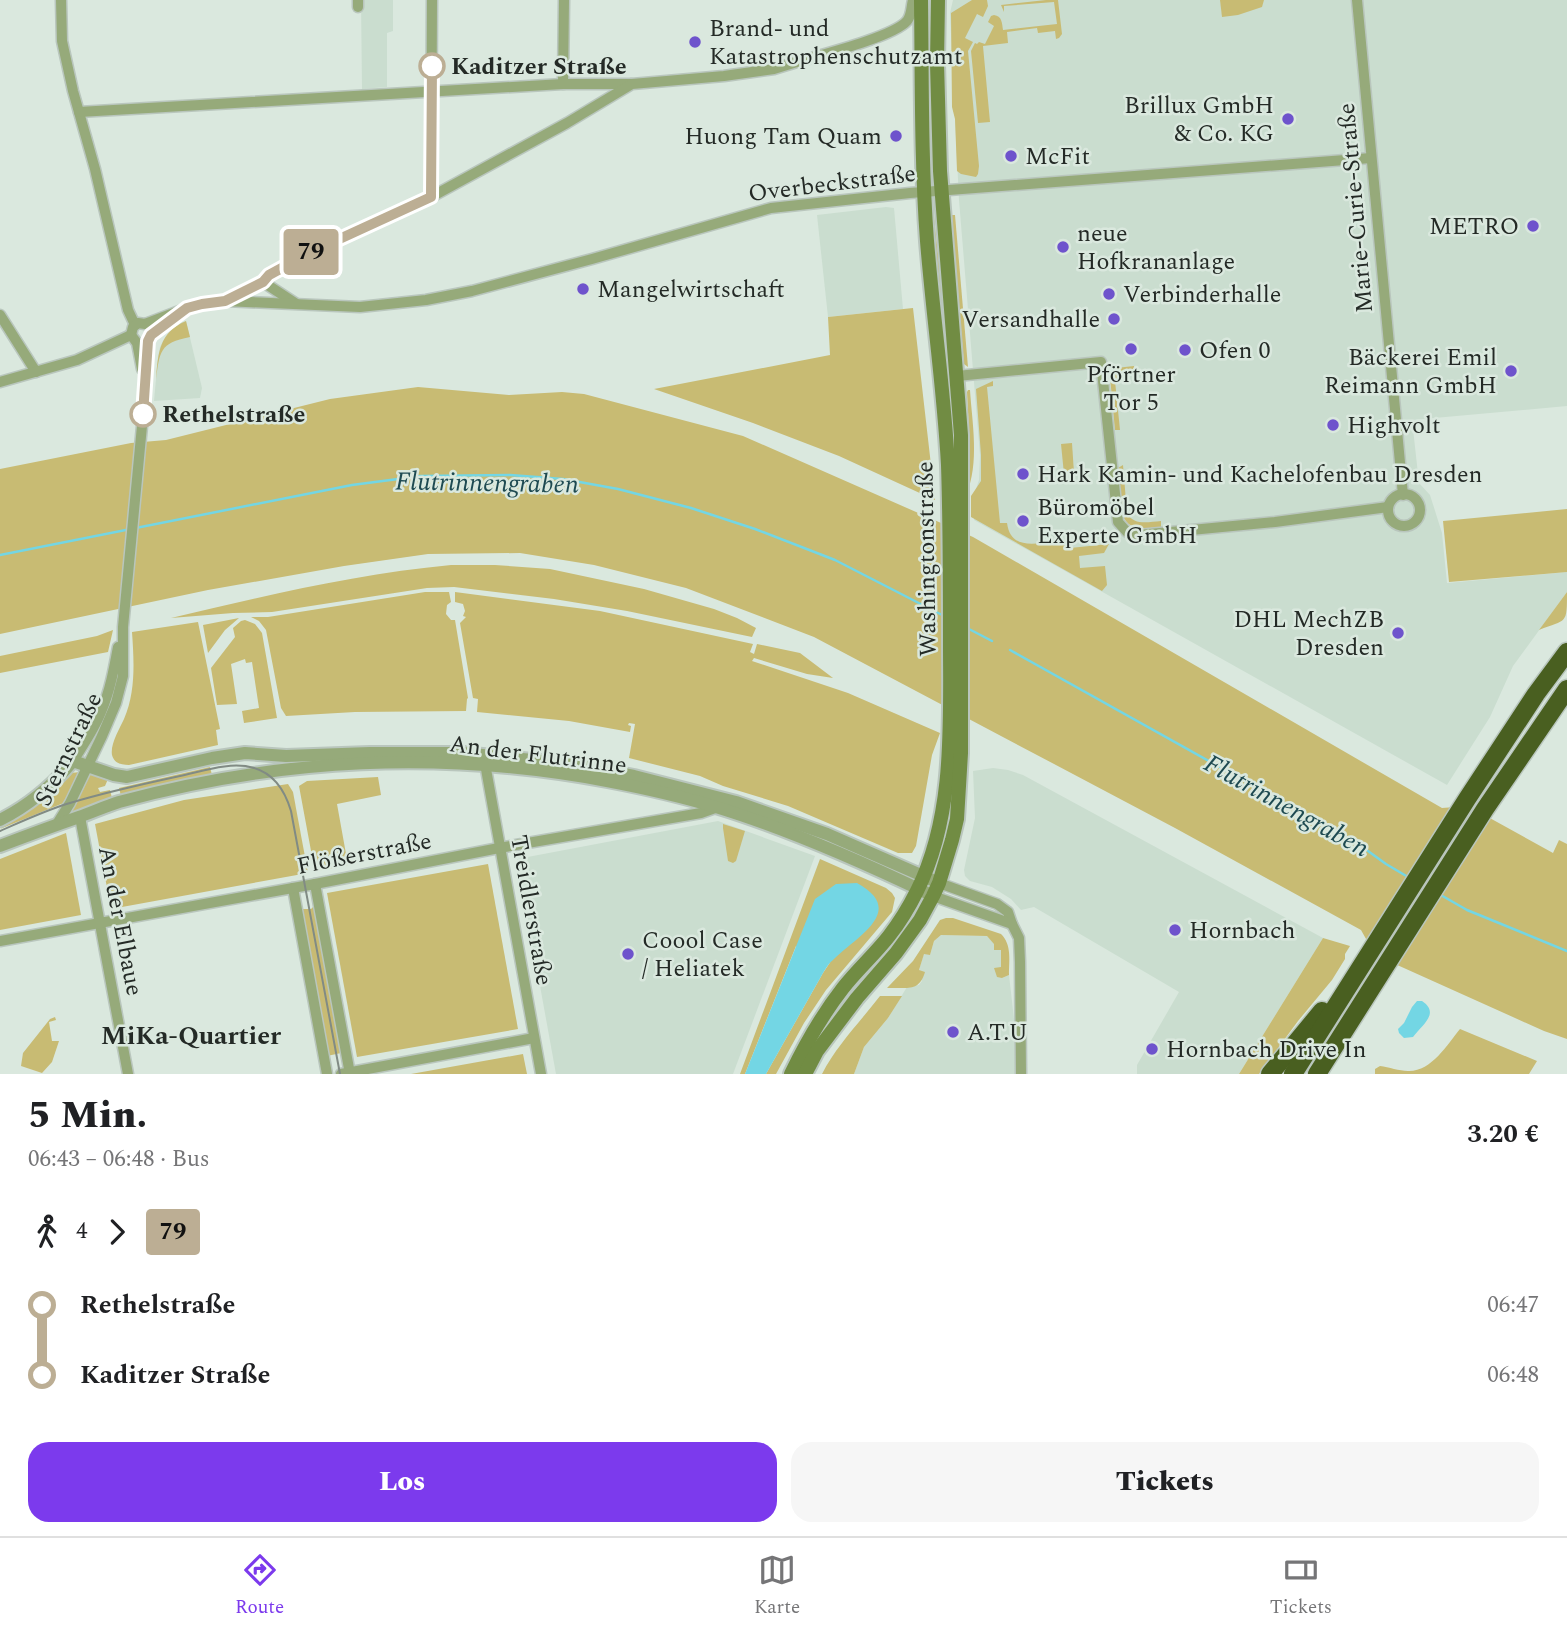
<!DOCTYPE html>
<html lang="de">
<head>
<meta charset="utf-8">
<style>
	:root { --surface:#fff; --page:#f6f6f6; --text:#202124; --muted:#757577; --line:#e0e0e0; --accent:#7c3aed }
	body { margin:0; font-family:Spectral,serif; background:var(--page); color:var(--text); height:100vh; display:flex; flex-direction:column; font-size:26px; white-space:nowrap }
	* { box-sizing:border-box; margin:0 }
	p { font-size:23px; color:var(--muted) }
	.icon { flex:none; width:38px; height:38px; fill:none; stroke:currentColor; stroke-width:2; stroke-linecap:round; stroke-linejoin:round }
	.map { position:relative; height:1074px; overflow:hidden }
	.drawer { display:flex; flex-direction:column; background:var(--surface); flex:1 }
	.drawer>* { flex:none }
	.badge { padding:0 14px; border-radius:5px; font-size:24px; line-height:46px }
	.map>.badge { position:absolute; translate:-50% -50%; box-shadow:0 0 0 4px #fff }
	.legs { display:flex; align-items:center; gap:10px; height:77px; padding:0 28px; font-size:23px }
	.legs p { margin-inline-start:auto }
	.headline { display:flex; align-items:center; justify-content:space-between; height:119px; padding:0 28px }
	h1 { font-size:38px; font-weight:800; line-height:52px }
	.button { display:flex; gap:14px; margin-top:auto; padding:14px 28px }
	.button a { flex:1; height:80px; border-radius:21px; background:var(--accent); color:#fff; font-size:28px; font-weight:800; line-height:80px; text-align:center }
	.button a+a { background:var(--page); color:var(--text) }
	ul { padding:0 28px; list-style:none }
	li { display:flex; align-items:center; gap:24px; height:70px; font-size:26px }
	li i { display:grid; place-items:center; width:10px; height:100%; margin:0 9px; background:currentColor }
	li i::after { content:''; width:18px; height:18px; margin:-9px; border:5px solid; border-radius:50%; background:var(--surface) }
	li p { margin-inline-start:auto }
	li:first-child i { background:linear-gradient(#0000 50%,currentColor 0) }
	li:last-child i { background:linear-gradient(currentColor 50%,#0000 0) }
	.dock { display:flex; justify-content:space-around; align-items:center; height:98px; border-top:2px solid var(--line); background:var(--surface); font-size:19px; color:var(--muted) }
	.dock a { display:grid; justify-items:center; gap:4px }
	.dock .on { color:var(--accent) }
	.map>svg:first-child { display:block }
</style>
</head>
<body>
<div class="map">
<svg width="1567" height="1074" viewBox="0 0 1567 1074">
	<rect width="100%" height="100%" fill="#dae8de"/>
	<g fill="#caddcf">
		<path d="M361,0H393V31L387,33V87L362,89Z"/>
		<path d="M953,0H1567V406L1412,420L1419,483L1430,495L1442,533L1447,583L1567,572V592L1513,666L1490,717L1447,785L974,520V495L979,480L980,455L959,200L950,13Z"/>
		<path d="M886,207L894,208L903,309L828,317L817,215Z"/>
		<path d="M186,321L202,388L200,398L154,401L158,357L160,347L163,341L180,323Z"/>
		<path d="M993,768L1008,770L1023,775L1323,938L1239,1074H1137V1065L1179,992L1034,907L1021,910L1011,899L992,887L970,881L965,876L964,870L975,818L973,771Z"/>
		<path d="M718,821L815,856L733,1074H556L517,859Z"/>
		<path d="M941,935L987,936L1001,950L1002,978L1009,975L1014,1019L1015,1074H854L864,1047L888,1018L907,987L919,985L922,981L919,970L924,953L930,955L934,941Z"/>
	</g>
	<g fill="#c8bb73">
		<path d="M972,0H987L988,6L983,17L977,14L965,38L973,42L968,51L979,166L978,174L976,177L961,174L957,171L955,119L952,107L951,13Z"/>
		<path d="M1046,0H1058L1062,34L1059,38L1056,39L1055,31L1038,33L1037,28L1007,32L1008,43L983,46L990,122L978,123L971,51L975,43L977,44L979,42L985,44L994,26L988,22L991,16L994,15C1002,16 1002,23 1003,30L1057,24L1054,2L1004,6V12L1001,5Z"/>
		<path d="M1220,0H1264L1262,7L1238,15L1222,17Z"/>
		<path d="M951,215H955L968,367L964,364Z"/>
		<path d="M930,217H934C941,287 952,355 956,425C957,454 956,482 957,511Z"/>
		<path d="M913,308L935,500L839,456L753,423L654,389L830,355L828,317Z"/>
		<path d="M186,321L190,337C159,343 160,352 156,379C158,354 159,332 186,321Z"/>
		<path d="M1134,366V372L1120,374L1115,381L1120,430H1115L1110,377L1116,368Z"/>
		<path d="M993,381V386L987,387L1000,523H1007C1010,544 1024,545 1043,543L1044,545L1069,543L1070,548L1109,544L1104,553L1079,556L1080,568L1105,566L1107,585L1102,591L971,517V496L981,481V455L976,389Z"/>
		<path d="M418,387L509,395L562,392L584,394L743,436L973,537L1442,808L1468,806L1553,853L1559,840L1567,844V1039L1544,1031L1375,955L1361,930L1175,828L814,637L686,588L594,565L520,553L428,554L344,566L208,590L0,634V469L131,443L166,440L330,399Z"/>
		<path d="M968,390H970C972,423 980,463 966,495L970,452L967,392Z"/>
		<path d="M1072,443L1074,473L1064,474L1061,444Z"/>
		<path d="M1123,465L1127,513C1134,526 1148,522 1161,521V527C1144,528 1130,533 1122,514L1118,468Z"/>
		<path d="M1567,509V572L1449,582L1443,521Z"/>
		<path d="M451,565H495L550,569L644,589L714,609L737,618L756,628L752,637L627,611L554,599L454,587L427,588L272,612L233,613L171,618C264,596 356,574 451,565Z"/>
		<path d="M425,592H449L451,602L447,605L446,614L451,620H455L468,698L467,699L466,711L355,712L286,716L281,708L266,630L259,621L251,617H268Z"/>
		<path d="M455,592L600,611L753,644L750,652L754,654L757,644L800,653L833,678L807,674L754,658L752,661L848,693L940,733L932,755L916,846L912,853H898L788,806L723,786L700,776L629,758L635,724L629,723L628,725L631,726L630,732L569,721L477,712L478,699L473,698L460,623L466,617L463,616L465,611L463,604L455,602Z"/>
		<path d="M1567,592C1567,625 1567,619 1539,630Z"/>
		<path d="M239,618L225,630L208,653L203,625Z"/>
		<path d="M245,620L255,624L262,633L277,718L244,723L242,711L259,708L252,662L246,663L245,659L231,664L237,704L217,705L211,668L235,637L233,628L241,621Z"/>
		<path d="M198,622L220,729L216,730L218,745L129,765C121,765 114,763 112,755C110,744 120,728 124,719C136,691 134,661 132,632Z"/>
		<path d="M113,630L108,652L0,673V656L97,636Z"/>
		<path d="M210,767L212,775L121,796L119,788Z"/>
		<path d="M80,772L66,802L0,829L5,825L7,822L52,790L71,773Z"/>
		<path d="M89,772L108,779L105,786L98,788L100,792L110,790L113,802L72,815L71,810Z"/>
		<path d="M378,777L381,795L337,804L348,865L317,871L314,867L299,786L307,781Z"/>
		<path d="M288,784L293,792L308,873L111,909L95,824L184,800Z"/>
		<path d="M723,824L745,831L736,861L733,863L728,861L723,828Z"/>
		<path d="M66,833L81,915L0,930V859Z"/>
		<path d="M820,859L886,888L892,893L895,898L892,912L826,990L804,1023L776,1074H766L823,973L831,961L796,946L745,1074H740Z"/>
		<path d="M488,864L518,1029L357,1057L327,893Z"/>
		<path d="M314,906L341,1053L327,1056L299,909H311Z"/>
		<path d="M946,918H953L1001,934C1012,945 1009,960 1009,975L1002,978L997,977L994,968L1001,967V950H994V944L987,936L941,935L934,941L930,955L924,954L919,970L925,972C919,993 906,987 887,988L913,961L940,920Z"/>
		<path d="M1323,938L1350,946L1345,954V959L1332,980L1298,1021L1259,1074H1239Z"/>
		<path d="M880,996H902L888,1018L864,1047L854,1074H822C837,1045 860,1022 880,996Z"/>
		<path d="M55,1017L56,1020L49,1022L52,1041H59L52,1062L42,1073L21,1066L23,1053L50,1019Z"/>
		<path d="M1460,1029L1537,1061L1529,1074H1375V1069L1380,1066C1389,1067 1399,1071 1408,1071C1431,1072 1447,1045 1460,1029Z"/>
		<path d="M523,1054L527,1074H411Z"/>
	</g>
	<g fill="#73d6e4">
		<path d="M857,883C908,911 856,937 833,960C829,963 826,968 823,973L766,1074H745L815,899L836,884Z"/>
		<path d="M1417,1001H1422C1440,1013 1423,1024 1413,1037L1404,1038L1399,1033L1398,1029L1404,1023L1412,1007Z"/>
	</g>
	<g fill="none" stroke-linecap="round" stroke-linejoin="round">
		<g stroke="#73d6e4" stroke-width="2.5">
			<path d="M0,555L352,485L421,476L510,475L563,479L618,489L691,508L755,529L835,560L946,617"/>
			<path d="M967,628L992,641"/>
			<path d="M1010,650L1361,846L1386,864L1408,877"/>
			<path d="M1439,894L1467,910L1567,951"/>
		</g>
		<defs>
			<g id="minor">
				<path d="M61,0L62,41L73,91L95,169L128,310L135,325"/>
				<path d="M1357,0L1403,495"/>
				<path d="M358,7V0"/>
				<path d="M563,84L564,0"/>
				<path d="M79,112L563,84H631"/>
				<path d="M431,197L432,0"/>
				<path d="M263,282L295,303"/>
				<path d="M225,301L360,307L426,300L472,291L592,259L771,208L910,193L1371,158"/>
				<path d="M0,315L36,372"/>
				<path d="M131,335L133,327L138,323L145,324L187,308L202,304L225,301L263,282L269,275L311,252L431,197L567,123L632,84L724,76L774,69L787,65C812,57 892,38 907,21C912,15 911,7 913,0"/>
				<path d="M131,335L137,343L142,369"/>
				<path d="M957,376L1101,362L1118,522L1127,532L1139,535L1275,522L1388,507"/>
				<path d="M0,382L77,360L131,335"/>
				<circle cx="1404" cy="510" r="16"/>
				<path d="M484,758L541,1074"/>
				<path d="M73,761C83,745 94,730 101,712C110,691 114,669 118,647"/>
				<path d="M80,817L128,1074"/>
				<path d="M57,824L70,803L102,736L116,703L123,676V627L142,426L148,341L151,335L178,314"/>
				<path d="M939,883L997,904L1008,912L1012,924L1019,938L1020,962L1021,1074"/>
				<path d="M315,884L350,1074"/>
				<path d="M293,888L327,1074"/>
				<path d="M933,896L1012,924"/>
				<path d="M0,941L315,884L499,848L701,813L718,807"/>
				<path d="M341,1074L534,1038"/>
			</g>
			<g id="tertiary">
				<path d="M0,820C28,806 53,785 73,761L114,775L127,777L212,758L245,753L286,756L370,753H463L572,764L634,776L736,802L827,834L939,883"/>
				<path d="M0,846C26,836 53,826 79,817C93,812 106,806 119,802C282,758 441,750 607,781C644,788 680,796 716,807C788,829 858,860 927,893"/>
			</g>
			<g id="secondary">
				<path d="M791,1074C806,1043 822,1015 843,988C857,970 875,954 889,936C900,922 909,907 917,891C955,815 950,723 950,641C950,582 950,524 948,465C944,390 933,316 927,241C921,161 922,80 921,0"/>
				<path d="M805,1074L817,1051L857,998L896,953L920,920L933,896L939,883L952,840L957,819L961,753V435L940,171L937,63L938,0"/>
			</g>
			<g id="motorway">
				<path d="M1270,1074L1322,1011"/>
				<path d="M1293,1074L1467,799L1536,694L1567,652"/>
				<path d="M1317,1074L1485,809L1567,689"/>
			</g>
		</defs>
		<use href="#minor" stroke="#b9c6bd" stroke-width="13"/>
		<use href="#tertiary" stroke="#b9c6bd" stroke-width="16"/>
		<use href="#secondary" stroke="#b9c6bd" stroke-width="18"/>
		<use href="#motorway" stroke="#b9c6bd" stroke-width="21"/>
		<use href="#minor" stroke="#96aa7a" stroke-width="10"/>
		<use href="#tertiary" stroke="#96aa7a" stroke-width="12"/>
		<use href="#secondary" stroke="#718c43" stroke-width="14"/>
		<use href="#motorway" stroke="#495f20" stroke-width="18"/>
		<path stroke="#818b84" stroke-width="2" d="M0,831C23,821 46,810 70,803C106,792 143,784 180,776C203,771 231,761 254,768C275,774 285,791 291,811L340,1074"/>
	</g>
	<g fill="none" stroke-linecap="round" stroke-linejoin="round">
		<defs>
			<path id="line-1" d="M143,414L148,341L151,335L187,308L202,304L225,301L263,282L269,275L311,252L431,197L432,66"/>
		</defs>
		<use href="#line-1" stroke="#fff" stroke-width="16"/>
		<use href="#line-1" stroke="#bcae94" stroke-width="10"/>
	</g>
	<g fill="#6e53cc" stroke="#dae8de" stroke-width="2.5">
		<circle cx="695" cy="42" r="7"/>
		<circle cx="1288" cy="119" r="7"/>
		<circle cx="896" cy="136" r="7"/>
		<circle cx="1011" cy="156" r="7"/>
		<circle cx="1533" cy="226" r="7"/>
		<circle cx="1063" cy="247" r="7"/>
		<circle cx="583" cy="289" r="7"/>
		<circle cx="1109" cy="294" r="7"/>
		<circle cx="1114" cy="319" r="7"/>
		<circle cx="1131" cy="349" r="7"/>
		<circle cx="1185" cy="350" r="7"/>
		<circle cx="1511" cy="371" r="7"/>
		<circle cx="1333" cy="425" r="7"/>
		<circle cx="1023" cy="474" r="7"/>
		<circle cx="1023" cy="521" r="7"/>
		<circle cx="1398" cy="633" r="7"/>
		<circle cx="1175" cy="930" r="7"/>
		<circle cx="628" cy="954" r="7"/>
		<circle cx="953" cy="1032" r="7"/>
		<circle cx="1152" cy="1049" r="7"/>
	</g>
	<g fill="#fff" stroke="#bcae94" stroke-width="3.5">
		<circle cx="432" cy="66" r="12"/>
		<circle cx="143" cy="414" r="12"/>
	</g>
	<g text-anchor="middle" stroke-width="5" stroke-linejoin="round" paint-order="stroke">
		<g font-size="24" fill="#242a26" stroke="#dae8de" text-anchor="start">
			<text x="709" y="36">Brand- und<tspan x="709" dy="28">Katastrophenschutzamt</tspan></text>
			<text x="1274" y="113" text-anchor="end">Brillux GmbH<tspan x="1274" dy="28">&amp; Co. KG</tspan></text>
			<text x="882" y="144" text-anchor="end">Huong Tam Quam</text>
			<text x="1025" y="164">McFit</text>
			<text x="1519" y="234" text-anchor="end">METRO</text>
			<text x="1077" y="241">neue<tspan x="1077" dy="28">Hofkrananlage</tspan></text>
			<text x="597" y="297">Mangelwirtschaft</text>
			<text x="1123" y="302">Verbinderhalle</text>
			<text x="1100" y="327" text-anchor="end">Versandhalle</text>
			<text x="1199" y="358">Ofen 0</text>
			<text x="1497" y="365" text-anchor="end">Bäckerei Emil<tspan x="1497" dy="28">Reimann GmbH</tspan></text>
			<text x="1131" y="382" text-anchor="middle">Pförtner<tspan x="1131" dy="28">Tor 5</tspan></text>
			<text x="1347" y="433">Highvolt</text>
			<text x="1037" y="482">Hark Kamin- und Kachelofenbau Dresden</text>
			<text x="1037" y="515">Büromöbel<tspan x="1037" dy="28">Experte GmbH</tspan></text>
			<text x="1384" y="627" text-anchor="end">DHL MechZB<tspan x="1384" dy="28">Dresden</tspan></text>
			<text x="1189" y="938">Hornbach</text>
			<text x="642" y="948">Coool Case<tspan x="642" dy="28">/ Heliatek</tspan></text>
			<text x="967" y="1040">A.T.U</text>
			<text x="1166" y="1057">Hornbach Drive In</text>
		</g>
		<g font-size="24" font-weight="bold" fill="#242a26" stroke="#dae8de" text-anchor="start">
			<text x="451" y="74">Kaditzer Straße</text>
			<text x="162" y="422">Rethelstraße</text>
		</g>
		<g font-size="24" fill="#242a26" stroke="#dae8de">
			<text transform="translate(832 183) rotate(-7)" y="8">Overbeckstraße</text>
			<text transform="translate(1355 208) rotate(-95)" y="8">Marie-Curie-Straße</text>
			<text transform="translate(926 559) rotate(-91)" y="8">Washingtonstraße</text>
			<text transform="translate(68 749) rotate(-64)" y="8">Sternstraße</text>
			<text transform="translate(538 754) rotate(7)" y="8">An der Flutrinne</text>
			<text transform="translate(364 853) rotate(-11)" y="8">Flößerstraße</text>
			<text transform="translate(532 910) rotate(80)" y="8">Treidlerstraße</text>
			<text transform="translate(121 921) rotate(79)" y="8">An der Elbaue</text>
		</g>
		<g font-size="26" font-style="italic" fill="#1e4a51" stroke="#dae8de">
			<text transform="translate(487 482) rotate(1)" y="9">Flutrinnengraben</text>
			<text transform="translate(1287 805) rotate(29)" y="9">Flutrinnengraben</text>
		</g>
		<g font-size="26" font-weight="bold" fill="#242a26" stroke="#dae8de">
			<text x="191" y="1044">MiKa-Quartier</text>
		</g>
	</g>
</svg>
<b class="badge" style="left:311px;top:252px;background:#bcae94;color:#111">79</b>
</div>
<section class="drawer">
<div class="headline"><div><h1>5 Min.</h1><p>06:43 – 06:48 · Bus</p></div><b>3.20 €</b></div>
<div class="legs"><svg class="icon" aria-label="walk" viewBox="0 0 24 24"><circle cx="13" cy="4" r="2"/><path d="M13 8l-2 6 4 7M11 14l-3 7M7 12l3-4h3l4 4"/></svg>4<svg class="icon" aria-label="forward" viewBox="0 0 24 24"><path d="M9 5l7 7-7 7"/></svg><b class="badge" style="background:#bcae94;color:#111">79</b></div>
<ul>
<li><i style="color:#bcae94"></i><b>Rethelstraße</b><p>06:47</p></li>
<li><i style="color:#bcae94"></i><b>Kaditzer Straße</b><p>06:48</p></li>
</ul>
<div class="button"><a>Los</a><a>Tickets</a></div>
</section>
<nav class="dock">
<a class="on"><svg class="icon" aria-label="directions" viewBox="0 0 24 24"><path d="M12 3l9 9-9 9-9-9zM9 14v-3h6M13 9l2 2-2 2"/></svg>Route</a>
<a><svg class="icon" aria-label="map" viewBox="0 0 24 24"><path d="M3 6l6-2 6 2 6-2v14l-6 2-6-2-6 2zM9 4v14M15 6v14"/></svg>Karte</a>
<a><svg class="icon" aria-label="tickets" viewBox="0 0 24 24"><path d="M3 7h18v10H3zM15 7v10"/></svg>Tickets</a>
</nav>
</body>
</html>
